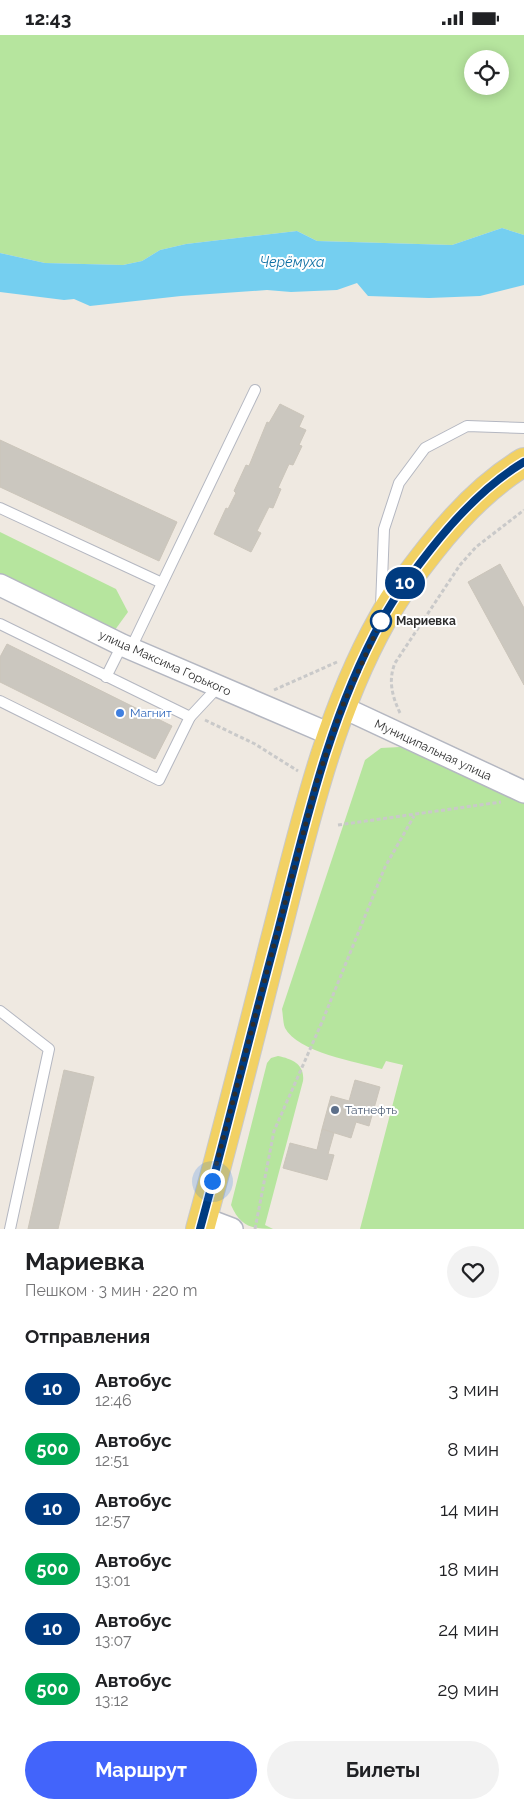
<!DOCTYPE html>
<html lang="ru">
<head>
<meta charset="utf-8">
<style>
	:root { --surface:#fff; --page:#f2f2f2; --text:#202124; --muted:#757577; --accent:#4264fb }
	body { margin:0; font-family:Raleway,sans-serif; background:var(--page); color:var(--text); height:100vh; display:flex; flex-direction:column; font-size:19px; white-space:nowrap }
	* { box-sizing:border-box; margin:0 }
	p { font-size:16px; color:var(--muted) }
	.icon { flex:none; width:28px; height:28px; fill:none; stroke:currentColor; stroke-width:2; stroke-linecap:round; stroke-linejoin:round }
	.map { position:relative; height:1194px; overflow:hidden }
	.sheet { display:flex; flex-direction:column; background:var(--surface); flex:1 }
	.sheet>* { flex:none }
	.badge { padding:0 10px; border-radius:16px; font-size:18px; line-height:32px }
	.controls { position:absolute; left:464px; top:15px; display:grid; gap:10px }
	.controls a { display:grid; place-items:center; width:45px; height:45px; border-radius:50%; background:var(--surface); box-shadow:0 2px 12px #0003; font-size:25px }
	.you { position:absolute; width:25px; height:25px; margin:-12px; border:4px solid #fff; border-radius:50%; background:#1a73e8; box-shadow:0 0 0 8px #1a73e833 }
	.map>.badge { position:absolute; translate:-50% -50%; box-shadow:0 0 0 2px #fff }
	h2 { padding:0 25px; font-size:19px; line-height:45px }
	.round { display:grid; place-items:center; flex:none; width:52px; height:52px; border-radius:26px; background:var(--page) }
	.headline { display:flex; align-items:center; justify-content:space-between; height:85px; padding:0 25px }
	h1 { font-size:24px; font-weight:700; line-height:38px }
	.action { display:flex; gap:10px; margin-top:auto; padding:10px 25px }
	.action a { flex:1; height:58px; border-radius:30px; background:var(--accent); color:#fff; font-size:20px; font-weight:700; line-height:58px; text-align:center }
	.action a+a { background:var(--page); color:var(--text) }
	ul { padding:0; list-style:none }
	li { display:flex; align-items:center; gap:15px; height:60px; padding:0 25px }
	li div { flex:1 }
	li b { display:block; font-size:19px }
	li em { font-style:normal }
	li .badge { min-width:55px; font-weight:700; text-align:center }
	.status { display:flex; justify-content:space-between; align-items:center; height:35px; padding:0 25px; background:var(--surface); direction:ltr }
	.status svg { height:14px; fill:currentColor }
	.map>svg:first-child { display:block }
</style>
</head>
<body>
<div class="status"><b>12:43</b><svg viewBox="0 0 49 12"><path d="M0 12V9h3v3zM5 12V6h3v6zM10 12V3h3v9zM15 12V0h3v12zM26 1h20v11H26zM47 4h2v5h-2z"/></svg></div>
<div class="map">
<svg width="524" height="1194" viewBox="0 0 524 1194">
	<rect width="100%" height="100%" fill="#efe9e1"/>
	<g fill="#b6e59e" fill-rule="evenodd">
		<path d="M0,0H524V200L502,193L452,210L317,206L297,196L186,209L160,215L142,226L123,230L45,228L0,218ZM472,24H500V51H472Z"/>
		<path d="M0,497L116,554L128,577L112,599L0,544Z"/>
		<path d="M400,712L524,767V1194H360L403,1030L386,1026L382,1034C357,1027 297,1017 285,993C283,988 283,980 282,974L365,725L381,713Z"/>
		<path d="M278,1021C293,1024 305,1030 303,1046L265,1190L273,1194C251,1194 240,1191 231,1170L267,1028L271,1023Z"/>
	</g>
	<path fill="#75cff0" d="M502,193L524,200V250L480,261L429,263L368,261L357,248L337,255L291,257L267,255L181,261L90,271L74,264L64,265L0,257V218L45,228L123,230L142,226L160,215L186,209L297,196L317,206L452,210Z"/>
	<g fill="#cbc7bf" stroke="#cbc5ba">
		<path d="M280,369L304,381L299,392L306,395L299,410L302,411L293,430L289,429L278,453L281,454L273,473L269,472L257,496L261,498L251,517L214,499L226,473L228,474L236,458L234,456L246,430L249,431L267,387L269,388Z"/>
		<path d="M0,405L177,487L159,526L0,452Z"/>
		<path d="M500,529L524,573V650L468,547Z"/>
		<path d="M7,609L172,691L155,724L0,647V622Z"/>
		<path d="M64,1035L94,1042L58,1194H28Z"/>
		<path d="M355,1045L380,1052L369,1091L356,1087L351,1103L322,1094L331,1061L349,1066Z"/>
		<path d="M322,1094L334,1098L328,1119L334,1120L327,1145L283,1133L290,1108L317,1115Z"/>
	</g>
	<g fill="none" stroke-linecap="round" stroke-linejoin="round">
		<defs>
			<g id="lane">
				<path d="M0,473L162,548"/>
				<path d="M381,571L384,494L399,448L425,413L467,391L524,393"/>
				<path d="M0,589L190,682L218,652"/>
				<path d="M131,613L255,355"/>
				<path d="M106,642L122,610"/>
				<path d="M0,666L159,745L190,682"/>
				<path d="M0,976L49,1014L10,1194"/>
			</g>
			<g id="street">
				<path d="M0,550L122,610L332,700"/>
				<path d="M342,672L524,757"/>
				<path d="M203,1183L232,1194"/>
			</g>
			<path id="primary" d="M200,1194C226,1099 250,1004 274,908C302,800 327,683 382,585C396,559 413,537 431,514C457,481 487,449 524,427"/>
		</defs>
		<use href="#lane" stroke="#b4b7c1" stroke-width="12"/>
		<use href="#street" stroke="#b4b7c1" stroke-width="24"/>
		<use href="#primary" stroke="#c9c9c9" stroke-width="30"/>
		<g stroke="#c9c9c9" stroke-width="3" stroke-dasharray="4 2.5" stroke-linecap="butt">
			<path d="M274,655L337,627"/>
			<path d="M400,678C392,661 388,645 395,628L460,530L476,512L524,475"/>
			<path d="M205,685L255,709L298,736"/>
			<path d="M338,790L501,767"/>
			<path d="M255,1194L274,1096L322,987L385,832L414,781"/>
		</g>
		<use href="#lane" stroke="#fff" stroke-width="10"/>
		<use href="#street" stroke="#fff" stroke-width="21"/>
		<use href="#primary" stroke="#f2d163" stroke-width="28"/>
	</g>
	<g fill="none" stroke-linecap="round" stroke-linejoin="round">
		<defs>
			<path id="line" d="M200,1194C227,1095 251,995 278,896C305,791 329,681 382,585C396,559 413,537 431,514C457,481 487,449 524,427"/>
		</defs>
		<use href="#line" stroke="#fff" stroke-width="11"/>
		<use href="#line" stroke="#003b80" stroke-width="8"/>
		<path stroke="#2e2e2e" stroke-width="5" stroke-dasharray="0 9" d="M212,1146L317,746L342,672L381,586"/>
	</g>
	<circle fill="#fff" stroke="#003b80" stroke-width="2.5" cx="381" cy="586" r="10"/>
	<circle fill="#3f7fe0" stroke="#fff" stroke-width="2" cx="120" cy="678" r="5"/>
	<circle fill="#5c6f8a" stroke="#fff" stroke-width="2" cx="335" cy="1075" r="5"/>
	<g text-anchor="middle" stroke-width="4" stroke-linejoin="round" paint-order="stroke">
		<g font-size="12" font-weight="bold" fill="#2e2e2e" stroke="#fff" text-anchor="start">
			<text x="396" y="590">Мариевка</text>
		</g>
		<g font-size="12" fill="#2e2e2e" stroke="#fff">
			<text transform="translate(165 628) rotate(24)" y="4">улица Максима Горького</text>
			<text transform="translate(433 715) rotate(25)" y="4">Муниципальная улица</text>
		</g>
		<g font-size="12" fill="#366cbe" stroke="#fff" text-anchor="start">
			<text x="130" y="682">Магнит</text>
		</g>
		<g font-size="12" fill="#4e5e75" stroke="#fff" text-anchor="start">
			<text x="345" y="1079">Татнефть</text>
		</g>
		<g font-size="14" font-style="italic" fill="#0d6fa3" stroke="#fff">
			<text x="292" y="232">Черёмуха</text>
		</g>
	</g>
</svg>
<div class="controls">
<a><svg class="icon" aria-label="locate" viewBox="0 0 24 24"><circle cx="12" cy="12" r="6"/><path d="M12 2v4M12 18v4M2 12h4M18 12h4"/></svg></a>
</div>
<div class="you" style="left:212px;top:1146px"></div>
<b class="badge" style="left:405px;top:548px;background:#003b80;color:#fff">10</b>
</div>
<section class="sheet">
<div class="headline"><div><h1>Мариевка</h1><p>Пешком · 3 мин · 220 m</p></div><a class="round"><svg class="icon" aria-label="heart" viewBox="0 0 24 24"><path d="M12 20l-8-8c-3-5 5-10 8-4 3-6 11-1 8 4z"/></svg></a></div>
<h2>Отправления</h2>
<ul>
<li><span class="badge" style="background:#003b80;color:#fff">10</span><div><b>Автобус</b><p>12:46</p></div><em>3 мин</em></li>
<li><span class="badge" style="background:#00a651;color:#fff">500</span><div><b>Автобус</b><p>12:51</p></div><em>8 мин</em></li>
<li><span class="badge" style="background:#003b80;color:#fff">10</span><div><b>Автобус</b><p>12:57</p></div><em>14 мин</em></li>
<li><span class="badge" style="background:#00a651;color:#fff">500</span><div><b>Автобус</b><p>13:01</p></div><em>18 мин</em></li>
<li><span class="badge" style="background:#003b80;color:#fff">10</span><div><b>Автобус</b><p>13:07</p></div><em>24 мин</em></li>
<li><span class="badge" style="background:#00a651;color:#fff">500</span><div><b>Автобус</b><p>13:12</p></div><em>29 мин</em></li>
</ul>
<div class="action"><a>Маршрут</a><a>Билеты</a></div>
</section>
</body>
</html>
